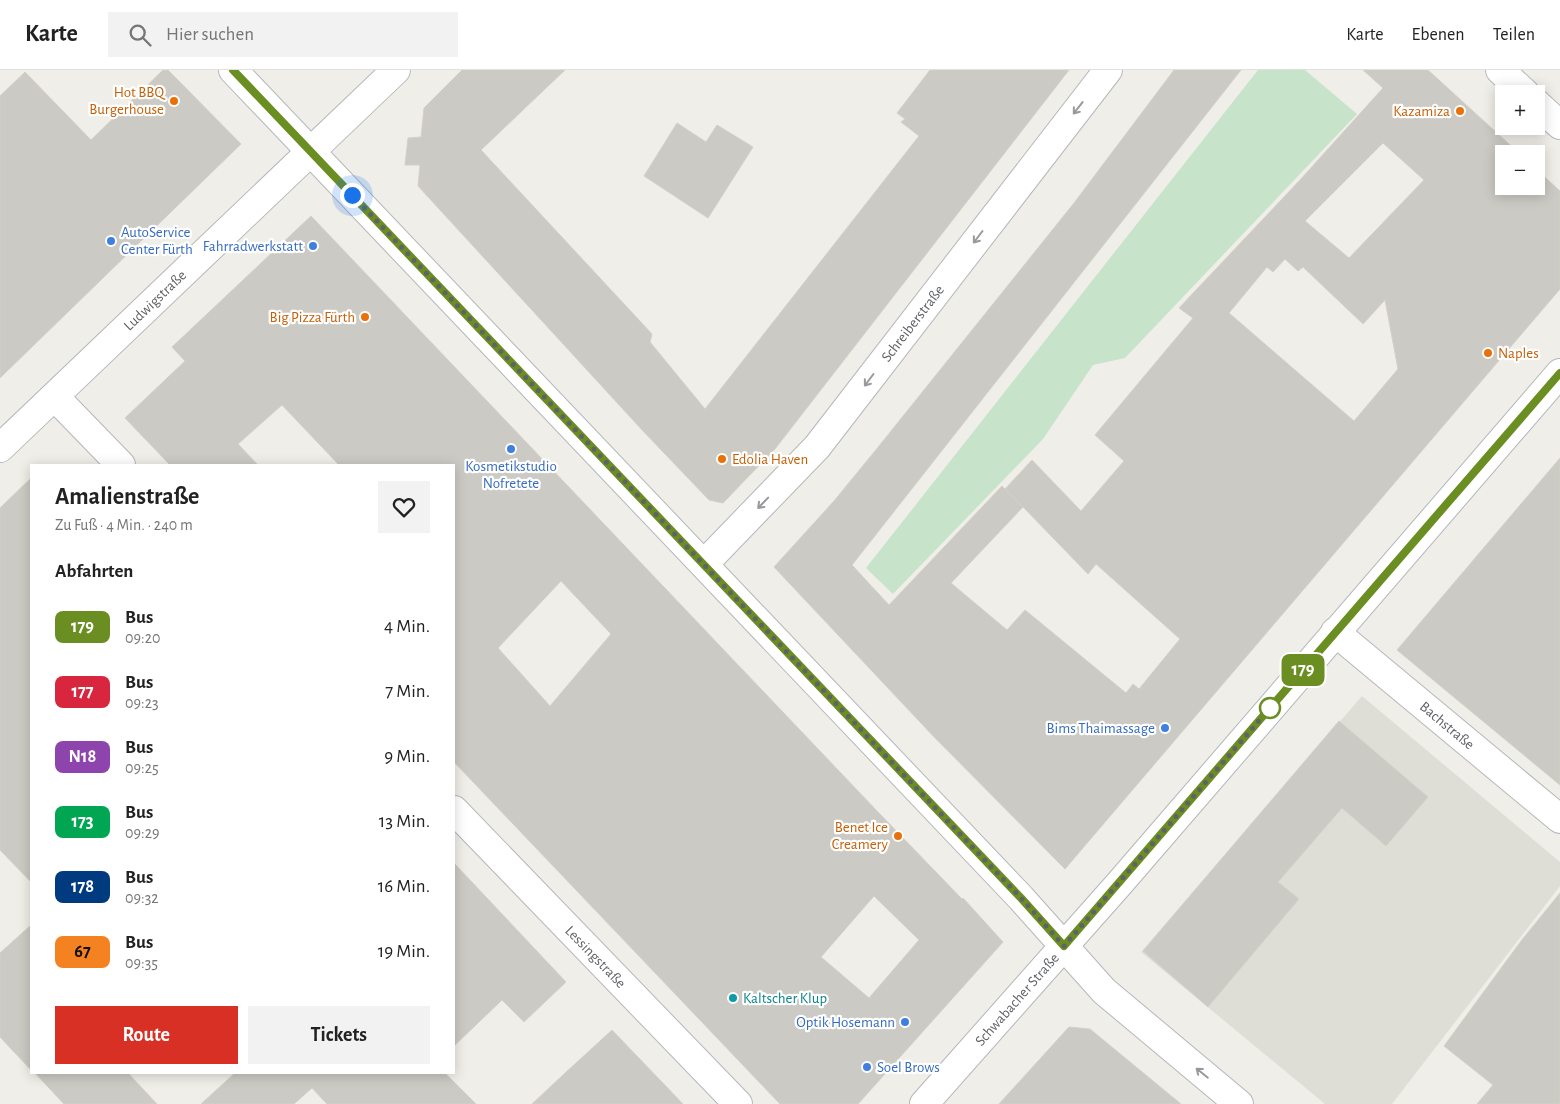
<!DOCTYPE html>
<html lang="de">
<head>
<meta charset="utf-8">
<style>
	:root { --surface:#fff; --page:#f2f2f2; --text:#222; --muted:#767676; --line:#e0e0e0; --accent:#d93025 }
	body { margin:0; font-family:"Alegreya Sans",sans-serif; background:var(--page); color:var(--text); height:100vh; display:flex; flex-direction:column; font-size:19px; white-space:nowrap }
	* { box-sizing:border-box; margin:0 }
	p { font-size:16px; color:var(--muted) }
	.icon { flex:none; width:28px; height:28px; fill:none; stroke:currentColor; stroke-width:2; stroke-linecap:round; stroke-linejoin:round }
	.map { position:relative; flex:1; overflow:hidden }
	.side { position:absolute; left:30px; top:394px; width:425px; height:610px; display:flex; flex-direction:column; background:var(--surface); border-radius:0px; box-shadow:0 2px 12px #0003 }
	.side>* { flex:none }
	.badge { padding:0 10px; border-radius:8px; font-size:18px; line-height:32px }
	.controls { position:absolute; left:1495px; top:15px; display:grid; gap:10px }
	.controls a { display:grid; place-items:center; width:50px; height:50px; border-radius:0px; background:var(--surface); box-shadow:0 2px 12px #0003; font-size:25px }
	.you { position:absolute; width:25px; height:25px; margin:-12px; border:4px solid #fff; border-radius:50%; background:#1a73e8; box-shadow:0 0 0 8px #1a73e833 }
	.map>.badge { position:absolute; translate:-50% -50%; box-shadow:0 0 0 2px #fff }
	h2 { padding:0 25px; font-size:19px; line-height:45px }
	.round { display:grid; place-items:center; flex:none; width:52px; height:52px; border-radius:0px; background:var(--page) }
	.summary { display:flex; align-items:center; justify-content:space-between; height:85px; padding:0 25px }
	h1 { font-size:24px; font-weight:700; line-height:38px }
	.button { display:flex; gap:10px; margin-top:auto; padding:10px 25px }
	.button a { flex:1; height:58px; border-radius:0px; background:var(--accent); color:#fff; font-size:20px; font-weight:700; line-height:58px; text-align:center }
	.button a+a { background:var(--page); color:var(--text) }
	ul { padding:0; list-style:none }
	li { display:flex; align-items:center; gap:15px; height:65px; padding:0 25px }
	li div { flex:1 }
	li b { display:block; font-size:19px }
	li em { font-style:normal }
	li .badge { min-width:55px; font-weight:700; text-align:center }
	header { display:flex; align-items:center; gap:30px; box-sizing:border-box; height:70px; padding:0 25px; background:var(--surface); border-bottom:1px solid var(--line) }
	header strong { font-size:24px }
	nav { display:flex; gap:28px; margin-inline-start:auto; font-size:18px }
	.search { width:350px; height:45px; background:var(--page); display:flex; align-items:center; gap:12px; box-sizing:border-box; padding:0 18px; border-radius:0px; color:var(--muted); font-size:19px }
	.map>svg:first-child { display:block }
</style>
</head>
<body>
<header>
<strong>Karte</strong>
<div class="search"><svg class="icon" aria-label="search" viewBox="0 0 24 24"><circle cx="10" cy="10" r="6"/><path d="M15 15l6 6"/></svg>Hier suchen</div>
<nav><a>Karte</a><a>Ebenen</a><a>Teilen</a></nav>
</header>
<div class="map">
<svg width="1560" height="1034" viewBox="0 0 1560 1034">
	<rect width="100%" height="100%" fill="#efeee8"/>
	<path fill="#dfded6" d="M1362,626L1560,792V816L1392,1034H1325L1141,882Z"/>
	<path fill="#c7e4ca" d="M1258,0H1305L1357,44L1125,288L1093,295L1043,369L893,524L866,498Z"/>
	<g fill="#cbcac4" stroke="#d4d1c7" fill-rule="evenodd">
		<path d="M163,0H168L241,74L0,308V26L25,2L91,70Z"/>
		<path d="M462,0H565L481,80L652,264L650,272L705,339L919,66L901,52L905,49L897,43L930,0H1069L775,379L723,433L709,430L643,361L418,116L420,95H405L408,68L421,67L424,38Z"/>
		<path d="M1174,0H1241L852,495L889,535L1002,416L1023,437L1005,419L1032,390L1081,441L1124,391L1095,365L1193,248L1179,238L1300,110L1383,18L1363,0H1428L1520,84H1504V116H1536V99L1560,121V219L1065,799L936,669L774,497L834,431L875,381L1074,133ZM1383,73L1424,110L1349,188L1305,151ZM1285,189L1298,201L1303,197L1363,254L1385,230L1398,299L1354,351L1229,243L1267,197L1273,202ZM1023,437L1088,504L1096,494L1180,569L1139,619L1133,614L1126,623L1025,540L1007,560L951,513Z"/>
		<path d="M677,53L706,72L717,55L753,77L708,148L644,106Z"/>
		<path d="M311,146L878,742L962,829L963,828L1003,872L858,1034H780L454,692V395H339L282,335L238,374L258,395H170L125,348L185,291L172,277ZM561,511L611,564L550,636L498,578ZM874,826L919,870L869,928L821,887Z"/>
		<path d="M1560,388V715L1397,580Z"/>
		<path d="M31,408V812L0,780V438Z"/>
		<path d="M1339,651L1428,727L1386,776L1342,738L1278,812L1299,829L1208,937L1143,881Z"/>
		<path d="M454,793L566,912L524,952L502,930L454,976Z"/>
		<path d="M1560,823V1034H1477L1493,1015L1444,976L1521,871Z"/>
		<path d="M31,855V1000L0,967V883Z"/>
		<path d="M1069,957L1090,959L1181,1034H999Z"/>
		<path d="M612,960L683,1034H532L564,1004Z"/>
		<path d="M34,1002H127L157,1034H64Z"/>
		<path d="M236,1002H444L476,1034H327L312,1018L294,1034H201Z"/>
	</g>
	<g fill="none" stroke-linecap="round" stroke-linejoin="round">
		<defs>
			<g id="street">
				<path d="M233,0L1021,828L1104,921L1239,1034"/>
				<path d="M1500,0L1526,24"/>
				<path d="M1536,33L1560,55"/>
				<path d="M55,327L121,395"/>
				<path id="s1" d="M0,378L396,0"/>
				<path id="s2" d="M704,494L817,377L1108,0"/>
				<path id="s3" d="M1335,562L1560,749"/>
				<path id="s4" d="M454,740L738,1034"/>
			</g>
			<g id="secondary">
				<path id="s5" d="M924,1034L1119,814L1560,303"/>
			</g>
		</defs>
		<use href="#street" stroke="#b5b7bb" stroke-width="30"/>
		<use href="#secondary" stroke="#b4b6ba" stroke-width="30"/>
		<use href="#street" stroke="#fff" stroke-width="28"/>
		<use href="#secondary" stroke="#fff" stroke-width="28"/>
	</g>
	<defs><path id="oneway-shaft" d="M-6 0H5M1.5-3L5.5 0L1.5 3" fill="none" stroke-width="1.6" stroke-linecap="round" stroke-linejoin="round" transform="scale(1.25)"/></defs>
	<g stroke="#97999c">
		<use href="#oneway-shaft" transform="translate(1078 38) rotate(128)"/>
		<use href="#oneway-shaft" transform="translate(978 167) rotate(127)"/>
		<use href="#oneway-shaft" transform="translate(869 310) rotate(127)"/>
		<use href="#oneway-shaft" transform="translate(763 433) rotate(134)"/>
		<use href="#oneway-shaft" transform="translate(1202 1003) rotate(-141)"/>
	</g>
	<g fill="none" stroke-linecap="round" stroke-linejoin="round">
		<defs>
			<path id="line" d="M233,0L1021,828L1064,876L1560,303"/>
		</defs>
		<use href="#line" stroke="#fff" stroke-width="11"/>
		<use href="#line" stroke="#6b8e23" stroke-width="8"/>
		<path stroke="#5f6266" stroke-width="5" stroke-dasharray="0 9" d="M352,125L1021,828L1064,876L1270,638"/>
	</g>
	<g fill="#e8710a" stroke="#fff" stroke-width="2">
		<circle cx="174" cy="31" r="5"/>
		<circle cx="1460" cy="41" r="5"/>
		<circle cx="365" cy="247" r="5"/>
		<circle cx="1488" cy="283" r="5"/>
		<circle cx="722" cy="389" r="5"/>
		<circle cx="898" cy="766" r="5"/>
	</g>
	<g fill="#3f7fe0" stroke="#fff" stroke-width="2">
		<circle cx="111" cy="171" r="5"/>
		<circle cx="313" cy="176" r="5"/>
		<circle cx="511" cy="379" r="5"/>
		<circle cx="1165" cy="658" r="5"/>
		<circle cx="905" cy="952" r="5"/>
		<circle cx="867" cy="997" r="5"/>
	</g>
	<circle fill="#fff" stroke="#6b8e23" stroke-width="2.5" cx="1270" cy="638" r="10"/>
	<circle fill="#0f9aa8" stroke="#fff" stroke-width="2" cx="733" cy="928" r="5"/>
	<g text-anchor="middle" stroke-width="4.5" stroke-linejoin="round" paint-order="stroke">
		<g font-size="15" fill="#c56008" stroke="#fff" text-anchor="end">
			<text x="164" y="27">Hot BBQ<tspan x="164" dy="17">Burgerhouse</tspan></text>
			<text x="1450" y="46">Kazamiza</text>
			<text x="355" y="252">Big Pizza Fürth</text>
			<text x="1498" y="288" text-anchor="start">Naples</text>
			<text x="732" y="394" text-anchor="start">Edolia Haven</text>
			<text x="888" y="762">Benet Ice<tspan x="888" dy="17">Creamery</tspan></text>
		</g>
		<g font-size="15" fill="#366cbe" stroke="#fff" text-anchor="end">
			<text x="121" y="167" text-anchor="start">AutoService<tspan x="121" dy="17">Center Fürth</tspan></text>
			<text x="303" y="181">Fahrradwerkstatt</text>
			<text x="511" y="401" text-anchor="middle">Kosmetikstudio<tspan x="511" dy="17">Nofretete</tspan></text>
			<text x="1155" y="663">Bims Thaimassage</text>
			<text x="895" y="957">Optik Hosemann</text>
			<text x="877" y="1002" text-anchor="start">Soel Brows</text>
		</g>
		<g font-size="15" fill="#5f6266" stroke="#fff">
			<text dy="5" stroke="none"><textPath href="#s1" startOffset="214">Ludwigstraße</textPath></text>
			<text dy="5" stroke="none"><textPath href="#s2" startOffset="319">Schreiberstraße</textPath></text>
			<text dy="5" stroke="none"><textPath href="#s3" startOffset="146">Bachstraße</textPath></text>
			<text dy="5" stroke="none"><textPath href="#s4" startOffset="204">Lessingstraße</textPath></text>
			<text dy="5" stroke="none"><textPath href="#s5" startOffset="140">Schwabacher Straße</textPath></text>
		</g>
		<g font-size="15" fill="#0d838f" stroke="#fff" text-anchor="start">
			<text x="743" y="933">Kaltscher Klup</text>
		</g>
	</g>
</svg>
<div class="controls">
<a>+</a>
<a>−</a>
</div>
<div class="you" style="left:352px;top:125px"></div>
<b class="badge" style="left:1303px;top:600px;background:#6b8e23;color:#fff">179</b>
<section class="side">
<div class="summary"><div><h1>Amalienstraße</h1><p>Zu Fuß · 4 Min. · 240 m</p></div><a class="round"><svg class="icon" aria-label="heart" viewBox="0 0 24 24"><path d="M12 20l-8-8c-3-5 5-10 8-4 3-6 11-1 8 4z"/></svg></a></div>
<h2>Abfahrten</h2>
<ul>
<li><span class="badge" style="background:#6b8e23;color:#fff">179</span><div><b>Bus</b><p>09:20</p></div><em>4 Min.</em></li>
<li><span class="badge" style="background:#d7263d;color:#fff">177</span><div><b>Bus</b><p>09:23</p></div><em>7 Min.</em></li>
<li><span class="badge" style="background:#8e44ad;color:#fff">N18</span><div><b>Bus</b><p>09:25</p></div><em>9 Min.</em></li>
<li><span class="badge" style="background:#00a651;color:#fff">173</span><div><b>Bus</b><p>09:29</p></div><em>13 Min.</em></li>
<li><span class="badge" style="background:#003b80;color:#fff">178</span><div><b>Bus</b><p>09:32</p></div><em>16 Min.</em></li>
<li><span class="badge" style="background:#f58220;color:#111">67</span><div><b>Bus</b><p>09:35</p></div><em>19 Min.</em></li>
</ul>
<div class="button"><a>Route</a><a>Tickets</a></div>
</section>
</div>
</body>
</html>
